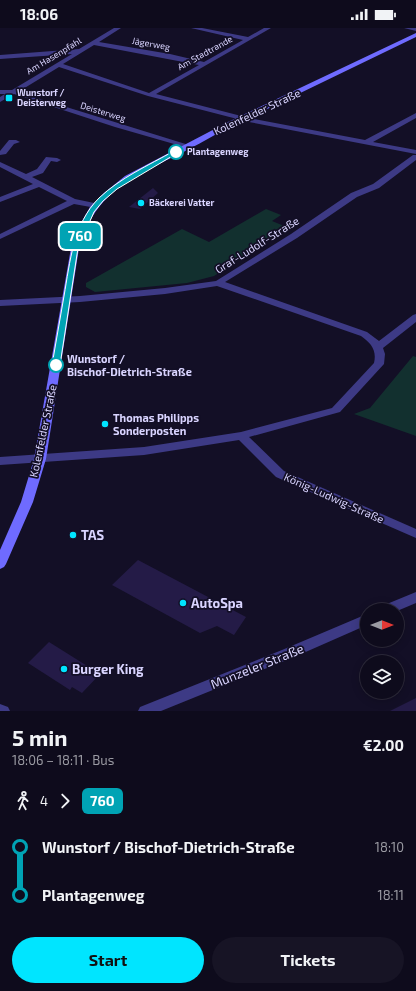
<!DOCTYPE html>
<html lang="en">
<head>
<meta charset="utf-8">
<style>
	:root { --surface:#0e0b1c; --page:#171425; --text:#f1f3f6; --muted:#9b9ba3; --line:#2e2b3b; --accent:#00e5ff }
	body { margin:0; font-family:"Exo 2",sans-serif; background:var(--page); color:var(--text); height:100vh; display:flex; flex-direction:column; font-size:15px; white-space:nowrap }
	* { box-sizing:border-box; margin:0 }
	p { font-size:13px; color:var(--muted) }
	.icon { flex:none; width:22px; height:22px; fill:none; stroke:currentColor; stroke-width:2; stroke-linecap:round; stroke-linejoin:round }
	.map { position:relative; height:683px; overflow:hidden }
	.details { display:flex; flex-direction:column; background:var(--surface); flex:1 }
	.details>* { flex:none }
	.badge { padding:0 8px; border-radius:6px; font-size:14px; line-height:26px }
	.needle { width:26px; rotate:90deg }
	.tools { position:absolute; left:360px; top:575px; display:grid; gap:8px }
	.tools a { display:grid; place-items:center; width:44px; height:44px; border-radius:50%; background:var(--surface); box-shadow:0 2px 10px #0003,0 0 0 1px var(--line); font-size:20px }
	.map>.badge { position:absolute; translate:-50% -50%; box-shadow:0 0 0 2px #fff }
	.legs { display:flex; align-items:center; gap:6px; height:44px; padding:0 12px; font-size:13px }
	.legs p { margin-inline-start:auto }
	.overview { display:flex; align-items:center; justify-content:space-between; height:68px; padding:0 12px }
	h1 { font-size:22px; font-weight:700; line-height:30px }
	.button { display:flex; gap:8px; margin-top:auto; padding:8px 12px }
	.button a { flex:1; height:46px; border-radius:24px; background:var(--accent); color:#111; font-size:16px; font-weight:700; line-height:46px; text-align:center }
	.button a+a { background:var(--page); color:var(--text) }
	ul { padding:0 12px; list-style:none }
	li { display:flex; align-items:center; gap:14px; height:48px; font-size:15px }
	li i { display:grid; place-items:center; width:6px; height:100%; margin:0 5px; background:currentColor }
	li i::after { content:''; width:10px; height:10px; margin:-5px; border:3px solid; border-radius:50%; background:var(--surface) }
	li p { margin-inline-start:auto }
	li:first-child i { background:linear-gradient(#0000 50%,currentColor 0) }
	li:last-child i { background:linear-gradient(currentColor 50%,#0000 0) }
	.status { display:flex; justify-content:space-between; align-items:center; height:28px; padding:0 20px; background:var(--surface); direction:ltr }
	.status svg { height:11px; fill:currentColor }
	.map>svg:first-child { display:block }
</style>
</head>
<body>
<div class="status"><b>18:06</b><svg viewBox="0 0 49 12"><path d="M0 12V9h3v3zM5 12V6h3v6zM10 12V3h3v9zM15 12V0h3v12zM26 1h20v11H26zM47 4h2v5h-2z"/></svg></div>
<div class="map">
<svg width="416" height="683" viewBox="0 0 416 683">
	<rect width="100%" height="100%" fill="#130f26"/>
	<g fill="#12302f">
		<path d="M266,181L281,187L272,193L289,200L214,248L187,255L95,264L86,259V255L182,201L209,214Z"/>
		<path d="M413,328L416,329V408L354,386L370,380Z"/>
	</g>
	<g fill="#241b47">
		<path d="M153,160L158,165L140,181L129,179Z"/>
		<path d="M138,532L246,589L234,607L217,598L200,605L112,557Z"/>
		<path d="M49,614L100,646L82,665L72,659L70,662L28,635Z"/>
		<path d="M416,670V683H390Z"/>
	</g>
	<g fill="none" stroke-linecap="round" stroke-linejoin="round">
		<g fill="#3d3a85" fill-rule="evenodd">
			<path d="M114,0H121L99,14L170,26L204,34L243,12L191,0H202L248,9L264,0H271L156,66L249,90L365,112L416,85V90L373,114L416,122V126L249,94L148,68L59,39L18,64L192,118L188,120L115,99L14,66L0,74V69L5,66H0V62H12L72,26L0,31V27L79,21ZM94,17L199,37L149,65L63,36Z"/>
			<path d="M404,0H416V3Z"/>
			<path d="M9,112H16L20,114L14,116L6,126L0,127V123Z"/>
			<path d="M413,127H416V132L379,160L357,169L297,210L225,254L367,304L379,313L413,287L416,286V294L383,320L385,326L384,336L340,384L249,409L284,443L416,501V510L276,449L239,412L144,427L0,437V429L144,419L241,404L332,380L374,335C377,322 371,315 361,308L217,258L165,266L80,274L0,278V272L80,268L165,260L216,253L291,206L351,165L373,156Z"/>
			<path d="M46,129L57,130L61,132L57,134L51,133L43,145L32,149L75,171L99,176L100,178L96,180L74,176L0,211V206L67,173L39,159L0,174V169L33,156L0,139V134L26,146L37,141Z"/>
			<path d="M416,564V575L397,583V582H380L382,578Z"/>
			<path d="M367,586V597L292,630L161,683H138L140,679L282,622Z"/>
			<path d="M0,676L8,679L10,683H0Z"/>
		</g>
		<path fill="#6f6bff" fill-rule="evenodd" d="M416,5V9L259,85C235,94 214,108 191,120C159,137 122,150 99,179C89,191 85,206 79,220L46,431L33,474L6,536L4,539L0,541V522L21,474L34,431L71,220L80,197L90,179L104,165L125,148L228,94Z"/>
	</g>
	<path fill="#00a3b4" stroke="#fff" d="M174,123L179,124L117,161L103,173L94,184L78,220L60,337L56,340L53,339L52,337C56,314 60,291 64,268C70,234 73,196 99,170C120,150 149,137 174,123Z"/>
	<g fill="#00e5ff" stroke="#130f26" stroke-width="1.5">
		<rect x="5" y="66" width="8" height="8" rx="2"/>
		<circle cx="141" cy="175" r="4"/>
		<circle cx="105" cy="396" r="4"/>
		<circle cx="73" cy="507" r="4"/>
		<circle cx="183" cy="575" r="4"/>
		<circle cx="64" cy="641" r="4"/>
	</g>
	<g fill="#fff" stroke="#00a3b4" stroke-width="2">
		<circle cx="176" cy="124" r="7"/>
		<circle cx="56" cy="337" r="7"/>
	</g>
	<g text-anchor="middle" stroke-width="3.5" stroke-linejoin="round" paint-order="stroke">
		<g font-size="9" fill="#d9d4ff" stroke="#130f26">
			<text transform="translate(151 16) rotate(10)" y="3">Jägerweg</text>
			<text transform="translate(205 25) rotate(-29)" y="3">Am Stadtrande</text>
			<text transform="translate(54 28) rotate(-31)" y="3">Am Hasenpfahl</text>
			<text transform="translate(103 84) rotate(17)" y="3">Deisterweg</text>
		</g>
		<g font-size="9" font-weight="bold" fill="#d9d4ff" stroke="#130f26" text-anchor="start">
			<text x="17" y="68">Wunstorf /<tspan x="17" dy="10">Deisterweg</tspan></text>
			<text x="149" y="178">Bäckerei Vatter</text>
		</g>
		<g font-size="9" font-weight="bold" fill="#d9d4ff" stroke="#130f26" text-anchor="start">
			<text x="187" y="127">Plantagenweg</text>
		</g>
		<g font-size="11" fill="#d9d4ff" stroke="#130f26">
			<text transform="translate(257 84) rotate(-25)" y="4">Kolenfelder Straße</text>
			<text transform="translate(257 217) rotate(-32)" y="4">Graf-Ludolf-Straße</text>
			<text transform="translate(43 403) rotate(-78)" y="4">Kolenfelder Straße</text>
			<text transform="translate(334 470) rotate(24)" y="4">König-Ludwig-Straße</text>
		</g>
		<g font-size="11" font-weight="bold" fill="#d9d4ff" stroke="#130f26" text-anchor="start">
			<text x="67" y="335">Wunstorf /<tspan x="67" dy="13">Bischof-Dietrich-Straße</tspan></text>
		</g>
		<g font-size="11" font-weight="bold" fill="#d9d4ff" stroke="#130f26" text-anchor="start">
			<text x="113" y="394">Thomas Philipps<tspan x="113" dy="13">Sonderposten</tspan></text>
		</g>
		<g font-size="13" font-weight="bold" fill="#d9d4ff" stroke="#130f26" text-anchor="start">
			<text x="81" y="512">TAS</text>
			<text x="191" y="580">AutoSpa</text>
			<text x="72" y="646">Burger King</text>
		</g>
		<g font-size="13" fill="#d9d4ff" stroke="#130f26">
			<text transform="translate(257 638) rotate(-22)" y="5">Munzeler Straße</text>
		</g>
	</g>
</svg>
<div class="tools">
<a><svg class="needle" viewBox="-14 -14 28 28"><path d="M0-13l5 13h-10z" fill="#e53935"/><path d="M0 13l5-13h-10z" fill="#9b9ba3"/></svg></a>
<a><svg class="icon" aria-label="layers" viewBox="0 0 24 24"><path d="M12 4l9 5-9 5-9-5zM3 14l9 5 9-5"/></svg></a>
</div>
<b class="badge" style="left:80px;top:208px;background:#00a3b4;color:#fff">760</b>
</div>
<section class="details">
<div class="overview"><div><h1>5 min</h1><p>18:06 – 18:11 · Bus</p></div><b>€2.00</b></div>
<div class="legs"><svg class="icon" aria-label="walk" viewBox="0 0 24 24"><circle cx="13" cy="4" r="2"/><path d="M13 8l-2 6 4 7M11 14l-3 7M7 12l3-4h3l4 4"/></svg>4<svg class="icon" aria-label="forward" viewBox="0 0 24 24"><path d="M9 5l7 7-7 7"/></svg><b class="badge" style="background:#00a3b4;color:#fff">760</b></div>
<ul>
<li><i style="color:#00a3b4"></i><b>Wunstorf / Bischof-Dietrich-Straße</b><p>18:10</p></li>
<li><i style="color:#00a3b4"></i><b>Plantagenweg</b><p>18:11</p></li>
</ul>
<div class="button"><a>Start</a><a>Tickets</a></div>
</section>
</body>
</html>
